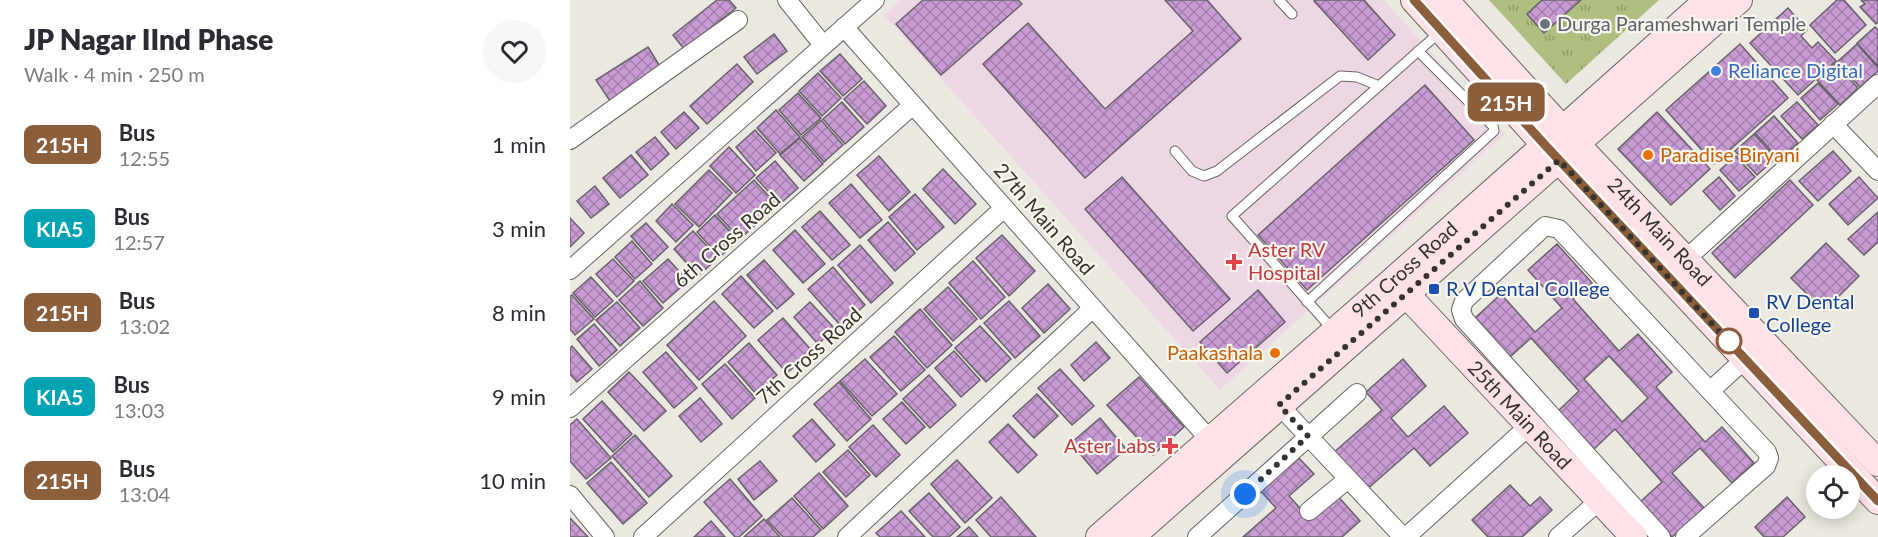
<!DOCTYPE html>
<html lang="en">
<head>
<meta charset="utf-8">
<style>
	:root { --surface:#fff; --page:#f7f7f7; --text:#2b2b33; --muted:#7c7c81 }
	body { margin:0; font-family:Lato,sans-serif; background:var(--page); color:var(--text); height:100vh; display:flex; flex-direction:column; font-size:22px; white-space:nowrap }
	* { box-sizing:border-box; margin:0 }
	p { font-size:20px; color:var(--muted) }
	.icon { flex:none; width:33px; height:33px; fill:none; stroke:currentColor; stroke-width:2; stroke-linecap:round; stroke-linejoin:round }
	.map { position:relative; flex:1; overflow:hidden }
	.side { display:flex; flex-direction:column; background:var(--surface); width:570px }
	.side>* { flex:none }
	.badge { padding:0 12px; border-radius:9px; font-size:21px; line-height:39px }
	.tools { position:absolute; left:1236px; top:465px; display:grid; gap:12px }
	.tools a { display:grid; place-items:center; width:54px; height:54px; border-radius:50%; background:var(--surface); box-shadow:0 3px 15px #0003; font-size:30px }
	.you { position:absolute; width:30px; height:30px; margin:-15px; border:4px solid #fff; border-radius:50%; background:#1a73e8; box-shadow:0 0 0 9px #1a73e833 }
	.map>.badge { position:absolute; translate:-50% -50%; box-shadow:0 0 0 3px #fff }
	.round { display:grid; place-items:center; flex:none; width:63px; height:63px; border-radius:32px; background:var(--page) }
	.summary { display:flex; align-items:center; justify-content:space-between; height:102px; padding:0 24px }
	h1 { font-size:28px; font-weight:800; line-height:45px }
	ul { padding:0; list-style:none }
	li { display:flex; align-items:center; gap:18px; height:84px; padding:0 24px }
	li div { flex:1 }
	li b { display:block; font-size:22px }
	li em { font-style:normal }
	li .badge { min-width:66px; font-weight:700; text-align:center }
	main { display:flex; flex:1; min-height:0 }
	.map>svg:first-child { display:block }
</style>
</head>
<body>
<main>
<section class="side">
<div class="summary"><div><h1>JP Nagar IInd Phase</h1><p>Walk · 4 min · 250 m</p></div><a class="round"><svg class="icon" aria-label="heart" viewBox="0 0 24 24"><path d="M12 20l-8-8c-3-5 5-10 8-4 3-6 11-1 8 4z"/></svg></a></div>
<ul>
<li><span class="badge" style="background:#8b5e3c;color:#fff">215H</span><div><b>Bus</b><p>12:55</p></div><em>1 min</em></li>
<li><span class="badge" style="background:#00a3b4;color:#fff">KIA5</span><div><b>Bus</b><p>12:57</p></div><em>3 min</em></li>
<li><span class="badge" style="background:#8b5e3c;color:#fff">215H</span><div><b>Bus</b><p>13:02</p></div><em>8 min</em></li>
<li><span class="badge" style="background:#00a3b4;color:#fff">KIA5</span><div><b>Bus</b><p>13:03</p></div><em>9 min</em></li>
<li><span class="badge" style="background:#8b5e3c;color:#fff">215H</span><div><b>Bus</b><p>13:04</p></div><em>10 min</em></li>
</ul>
</section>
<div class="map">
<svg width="1308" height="537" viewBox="0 0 1308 537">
	<defs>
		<pattern id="grass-tufts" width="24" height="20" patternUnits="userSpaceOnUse" patternTransform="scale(1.5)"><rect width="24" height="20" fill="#aebf7f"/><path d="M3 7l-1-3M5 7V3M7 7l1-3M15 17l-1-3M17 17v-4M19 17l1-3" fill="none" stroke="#8e9c69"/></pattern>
		<pattern id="building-cross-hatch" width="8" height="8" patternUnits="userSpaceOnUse" patternTransform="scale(1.5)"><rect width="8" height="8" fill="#c99bd4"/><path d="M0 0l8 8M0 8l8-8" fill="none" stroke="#a47fad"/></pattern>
	</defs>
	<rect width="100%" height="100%" fill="#ebe8e1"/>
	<path fill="#edd7e5" d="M330,0H814L935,134L650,390L314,15Z"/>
	<path fill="url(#grass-tufts)" d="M919,0H1089L996,84Z"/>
	<g fill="url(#building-cross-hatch)" stroke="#676368" stroke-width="1.5" fill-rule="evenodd">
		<path d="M147,0H159L166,8L114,49L103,35Z"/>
		<path d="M353,0H448L452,4L371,75L326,24Z"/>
		<path d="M595,0H637L671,39L515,178L413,64L458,23L535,109L623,31Z"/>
		<path d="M745,0H794L825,35L798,60L744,1Z"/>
		<path d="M972,0H1011L974,33L957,14Z"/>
		<path d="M1267,0H1274L1296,25L1265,53L1240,25Z"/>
		<path d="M1291,0H1308V22L1306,24L1290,7L1295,4Z"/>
		<path d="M1218,8L1237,30L1231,36L1242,48L1248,42L1266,61L1228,95L1180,43Z"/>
		<path d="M1305,27L1308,30V66L1287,43Z"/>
		<path d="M204,34L217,51L187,74L174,57Z"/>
		<path d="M1170,44L1218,98L1144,164L1096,110Z"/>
		<path d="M1287,44L1308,68V71L1290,87L1267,62Z"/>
		<path d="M78,47L91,68L40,101L26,80Z"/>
		<path d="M270,54L292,79L273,96L250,71Z"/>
		<path d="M1266,63L1288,88L1270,105L1247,80Z"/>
		<path d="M167,64L183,82L137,124L120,106Z"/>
		<path d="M248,73L271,98L252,116L229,91Z"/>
		<path d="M294,81L316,106L297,124L274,99Z"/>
		<path d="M1248,83L1268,104L1250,120L1231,98Z"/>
		<path d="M855,85L904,140L737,290L688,235Z"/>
		<path d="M228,93L251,118L231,135L209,110Z"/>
		<path d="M272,102L294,127L275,144L253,119Z"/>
		<path d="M1227,102L1248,125L1232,139L1211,116Z"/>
		<path d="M206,110L230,137L210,154L187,128Z"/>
		<path d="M114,112L129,128L106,149L91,132Z"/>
		<path d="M1087,112L1140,169L1101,205L1048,149Z"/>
		<path d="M1204,116L1228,143L1209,159L1185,133Z"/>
		<path d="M251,120L273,145L254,162L232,137Z"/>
		<path d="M185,130L206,153L186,171L166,147Z"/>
		<path d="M1184,134L1206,158L1187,175L1165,151Z"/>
		<path d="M85,137L99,154L81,170L66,152Z"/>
		<path d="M230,138L253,164L234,181L210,155Z"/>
		<path d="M159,147L185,175L166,193L140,166Z"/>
		<path d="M1263,151L1281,171L1248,201L1229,181Z"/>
		<path d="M61,155L78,175L50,198L33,178Z"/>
		<path d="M309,156L340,192L319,211L287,175Z"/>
		<path d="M1166,156L1185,177L1169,191L1150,170Z"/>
		<path d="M205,161L228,188L210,204L186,178Z"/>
		<path d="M373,169L406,204L385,224L353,189Z"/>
		<path d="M139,170L162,193L129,227L105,204Z"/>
		<path d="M552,177L660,299L623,331L515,209Z"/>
		<path d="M1149,177L1165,196L1150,210L1133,191Z"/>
		<path d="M1289,177L1308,198L1278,225L1259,204Z"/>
		<path d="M184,180L207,205L170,239L147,214Z"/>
		<path d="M1220,180L1243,205L1165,278L1142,253Z"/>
		<path d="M281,184L312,220L290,238L259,203Z"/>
		<path d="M25,186L39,204L21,218L7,201Z"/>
		<path d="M345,194L374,227L347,250L319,217Z"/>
		<path d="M102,204L123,225L106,242L86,221Z"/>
		<path d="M250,211L280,245L262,260L232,227Z"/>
		<path d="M1308,212V242L1294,255L1278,239Z"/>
		<path d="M145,215L168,240L150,257L127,232Z"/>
		<path d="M0,218L14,233L0,247Z"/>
		<path d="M318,222L345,253L325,271L298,240Z"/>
		<path d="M76,223L98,247L83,261L61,236Z"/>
		<path d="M225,230L255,264L233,283L203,250Z"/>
		<path d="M123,231L148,258L128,276L104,249Z"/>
		<path d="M432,235L465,271L439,296L406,258Z"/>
		<path d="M62,241L82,264L65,279L45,257Z"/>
		<path d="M1256,243L1289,276L1254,311L1221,278Z"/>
		<path d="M987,244L1022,283L1003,299L1049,351L1068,334L1102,372L1086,387L1135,442L1152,427L1184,463L1162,483L1130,448L1102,473L1134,508L1102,537L1070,502L1092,482L1045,429L1023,450L988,411L1009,391L961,338L940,357L905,318L931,294L965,332L992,308L958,270ZM1039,356L1078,398L1052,422L1014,379Z"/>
		<path d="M290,245L323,283L301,303L268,265Z"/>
		<path d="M43,259L64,281L47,297L26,274Z"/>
		<path d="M98,259L118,281L93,303L73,281Z"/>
		<path d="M194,260L224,294L207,309L177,275Z"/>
		<path d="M403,261L435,297L411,319L379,283Z"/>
		<path d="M263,267L295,305L271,326L238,289Z"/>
		<path d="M171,276L203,311L184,328L152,294Z"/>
		<path d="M21,277L43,301L25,317L3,293Z"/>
		<path d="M70,281L93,308L73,326L49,300Z"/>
		<path d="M478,284L500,309L474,333L452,308Z"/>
		<path d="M378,287L407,319L383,341L354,309Z"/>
		<path d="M688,290L715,322L657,373L630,342Z"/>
		<path d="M2,295L24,319L5,335L0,329V296Z"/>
		<path d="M144,301L176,336L129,380L97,345Z"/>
		<path d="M439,301L470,336L445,358L414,323Z"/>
		<path d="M47,302L70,328L50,346L26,320Z"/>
		<path d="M240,302L265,329L248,344L224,317Z"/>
		<path d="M350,309L382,345L357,368L325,332Z"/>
		<path d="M213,318L242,351L217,373L188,340Z"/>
		<path d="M24,324L47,350L29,366L7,339Z"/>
		<path d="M410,326L441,359L416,382L385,348Z"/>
		<path d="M324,336L355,370L331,391L300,357Z"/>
		<path d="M526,342L540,358L514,381L501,365Z"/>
		<path d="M179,343L207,375L186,394L158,362Z"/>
		<path d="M2,346L22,369L7,382L0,374V348Z"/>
		<path d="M384,351L410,380L391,397L365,368Z"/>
		<path d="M96,352L127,388L104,408L73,372Z"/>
		<path d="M295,359L327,394L302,416L270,381Z"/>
		<path d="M833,359L856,386L821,418L838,437L874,406L898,433L860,466L844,448L795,491L762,454L812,410L796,392Z"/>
		<path d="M155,364L185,398L162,419L132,384Z"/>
		<path d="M490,369L524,406L502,425L468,388Z"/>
		<path d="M59,372L96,411L74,431L38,392Z"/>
		<path d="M359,375L386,405L360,428L333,399Z"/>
		<path d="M569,377L614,427L583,455L537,405Z"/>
		<path d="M269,382L301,419L277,441L244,404Z"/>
		<path d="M467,394L488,416L464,438L443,416Z"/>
		<path d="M130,398L152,424L131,442L109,416Z"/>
		<path d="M32,401L62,434L43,452L13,419Z"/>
		<path d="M332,402L355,427L336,444L313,419Z"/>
		<path d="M530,418L556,449L527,474L501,443Z"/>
		<path d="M7,419L41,458L16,479L0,461V425Z"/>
		<path d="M242,419L265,445L246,462L223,436Z"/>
		<path d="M438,424L467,455L448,473L419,442Z"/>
		<path d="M303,425L330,455L306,477L279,447Z"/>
		<path d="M65,435L102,476L79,497L42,456Z"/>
		<path d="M278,450L300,475L276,497L253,472Z"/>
		<path d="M727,456L744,474L719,496L739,518L766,494L790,521L772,537H673L706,508L689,489Z"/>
		<path d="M387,460L422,498L395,523L361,484Z"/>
		<path d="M190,461L207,481L184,500L168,479Z"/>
		<path d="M41,462L77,503L53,524L17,483Z"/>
		<path d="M249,473L278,506L253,529L224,496Z"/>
		<path d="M160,479L192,516L169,537H165L134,502Z"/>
		<path d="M940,485L960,506L970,497L982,510L952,537H918L902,520Z"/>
		<path d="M359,493L390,527L379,537H363L339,511Z"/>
		<path d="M431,497L466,537H421L406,520Z"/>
		<path d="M1217,497L1235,517L1213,537H1194L1185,527Z"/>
		<path d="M222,498L251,530L243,537H213L197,520Z"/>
		<path d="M331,511L355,537H310L306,533Z"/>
		<path d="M0,518L18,537H0Z"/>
		<path d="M194,519L210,537H174Z"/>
		<path d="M141,521L155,537H124Z"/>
		<path d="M399,527L408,537H387Z"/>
	</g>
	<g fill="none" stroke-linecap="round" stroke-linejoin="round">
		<defs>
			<g id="lane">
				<path d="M709,0L722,14"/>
				<path d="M605,151L622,171L634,176L647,171L770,76L787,77L809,86"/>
				<path d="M737,302L924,131L923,126L848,51"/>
				<path d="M763,330L662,216L870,32"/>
			</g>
			<g id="street">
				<path d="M217,0L253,45"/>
				<path d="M274,27L647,448"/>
				<path d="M1263,124L1308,171"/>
				<path d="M0,140L168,20"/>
				<path d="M1115,260L1308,84"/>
				<path d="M0,270L305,0"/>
				<path d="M1140,391L1175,359"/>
				<path d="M709,405L833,537"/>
				<path d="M0,408L343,105"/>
				<path d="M0,495L35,537"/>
				<path d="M739,511L778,479"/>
				<path d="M73,537L434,208"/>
				<path d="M277,537L523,308"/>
				<path d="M627,537L787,393"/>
				<path d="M836,537L959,426"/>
				<path d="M988,537L1030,500"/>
				<path d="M1091,537L894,319L891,310L894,301L975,226L989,229L1197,452L1199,458L1196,466L1115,537"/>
			</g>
			<g id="secondary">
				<path d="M844,0L975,145L1308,501"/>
				<path id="s1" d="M875,0L992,129L1308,463"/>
				<path id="s2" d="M836,294L1064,537"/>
				<path id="s3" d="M529,537L819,284L1138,0"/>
				<path d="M561,537L1169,0"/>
			</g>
		</defs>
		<use href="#lane" stroke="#68665f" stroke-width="11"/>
		<use href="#street" stroke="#68665f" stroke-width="20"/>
		<use href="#secondary" stroke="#68665f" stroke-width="28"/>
		<use href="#lane" stroke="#fff" stroke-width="9"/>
		<use href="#street" stroke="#fff" stroke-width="18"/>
		<use href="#secondary" stroke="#fee2e6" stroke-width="26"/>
	</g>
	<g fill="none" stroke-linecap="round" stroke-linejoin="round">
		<defs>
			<path id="line" d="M844,0L975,145L1308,501"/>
		</defs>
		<use href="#line" stroke="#fff" stroke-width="14"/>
		<use href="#line" stroke="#8b5e3c" stroke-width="9"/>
		<path stroke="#353431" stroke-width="6" stroke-dasharray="0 10.8" d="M675,494L738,436L709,405L989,160L1160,343L1159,341"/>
	</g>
	<circle fill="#6b7280" stroke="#f9f6ee" stroke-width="2" cx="975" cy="24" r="6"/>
	<circle fill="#3f7fe0" stroke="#f9f6ee" stroke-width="2" cx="1146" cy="71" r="6"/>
	<g fill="#e8710a" stroke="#f9f6ee" stroke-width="2">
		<circle cx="1078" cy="155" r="6"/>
		<circle cx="705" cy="353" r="6"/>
	</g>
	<g fill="#e0444e" stroke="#f9f6ee" stroke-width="2">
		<path d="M661 253h6v6h6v6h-6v6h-6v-6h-6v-6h6z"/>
		<path d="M597 437h6v6h6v6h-6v6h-6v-6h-6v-6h6z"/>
	</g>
	<g fill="#1a4fb4" stroke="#f9f6ee" stroke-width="2">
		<rect x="858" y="283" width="12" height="12" rx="3"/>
		<rect x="1178" y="307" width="12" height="12" rx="3"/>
	</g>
	<circle fill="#fff" stroke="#8b5e3c" stroke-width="3" cx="1159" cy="341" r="12"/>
	<g text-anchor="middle" stroke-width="4.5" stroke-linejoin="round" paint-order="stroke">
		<g font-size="20" fill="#5b616d" stroke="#f9f6ee" text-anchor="start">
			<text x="987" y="31">Durga Parameshwari Temple</text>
		</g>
		<g font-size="20" fill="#366cbe" stroke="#f9f6ee" text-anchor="start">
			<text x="1158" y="78">Reliance Digital</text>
		</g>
		<g font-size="20" fill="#c56008" stroke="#f9f6ee" text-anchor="start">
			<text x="1090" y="162">Paradise Biryani</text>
			<text x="693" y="360" text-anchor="end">Paakashala</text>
		</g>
		<g font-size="20" fill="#353431" stroke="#f9f6ee">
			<text transform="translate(474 219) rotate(49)" y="7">27th Main Road</text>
			<text dy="7" stroke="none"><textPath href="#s1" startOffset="316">24th Main Road</textPath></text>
			<text transform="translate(157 240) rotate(-41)" y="7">6th Cross Road</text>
			<text dy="7" stroke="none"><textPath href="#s3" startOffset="406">9th Cross Road</textPath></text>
			<text transform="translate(239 356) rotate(-42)" y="7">7th Cross Road</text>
			<text dy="7" stroke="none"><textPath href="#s2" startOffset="166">25th Main Road</textPath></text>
		</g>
		<g font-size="20" fill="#be3a42" stroke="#f9f6ee" text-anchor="start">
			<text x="678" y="257">Aster RV<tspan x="678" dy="23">Hospital</tspan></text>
			<text x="586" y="453" text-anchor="end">Aster Labs</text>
		</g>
		<g font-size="20" fill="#164399" stroke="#f9f6ee" text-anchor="start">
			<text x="876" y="296">R V Dental College</text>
			<text x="1196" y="309">RV Dental<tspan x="1196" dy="23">College</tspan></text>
		</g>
	</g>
</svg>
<div class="tools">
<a><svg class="icon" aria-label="locate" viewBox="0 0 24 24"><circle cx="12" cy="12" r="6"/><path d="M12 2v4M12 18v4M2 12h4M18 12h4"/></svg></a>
</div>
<div class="you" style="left:675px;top:494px"></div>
<b class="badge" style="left:936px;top:102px;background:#8b5e3c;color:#fff">215H</b>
</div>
</main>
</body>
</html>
